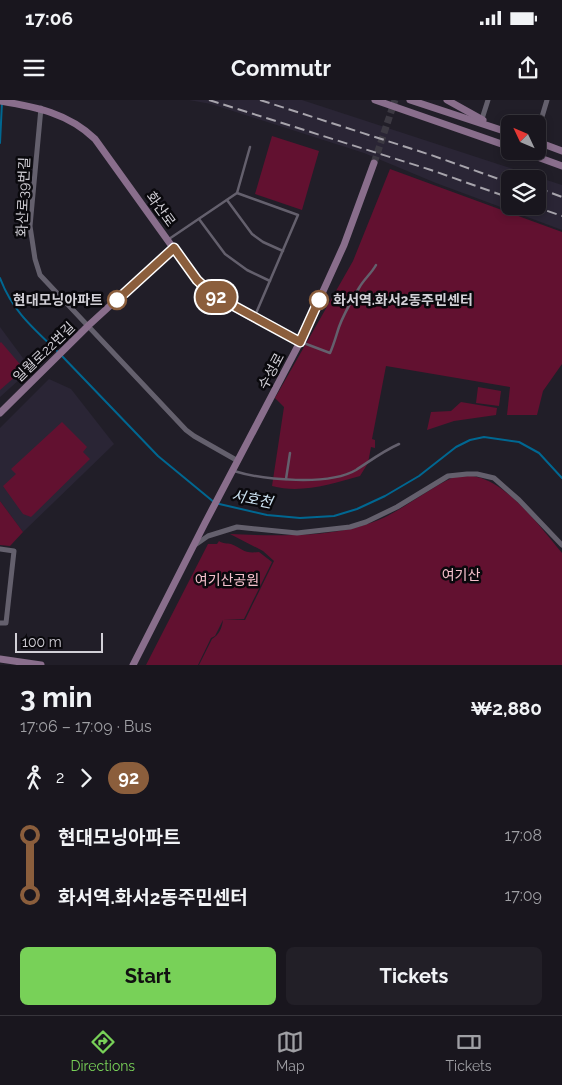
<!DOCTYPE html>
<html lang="en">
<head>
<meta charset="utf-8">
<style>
	:root { --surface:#19161e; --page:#221f27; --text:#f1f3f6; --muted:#9f9fa4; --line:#37353c; --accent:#78d158 }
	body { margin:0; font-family:Raleway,"Noto Sans KR",sans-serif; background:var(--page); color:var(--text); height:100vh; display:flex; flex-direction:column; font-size:19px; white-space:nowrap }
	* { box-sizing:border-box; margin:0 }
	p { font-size:16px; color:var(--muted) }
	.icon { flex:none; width:28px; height:28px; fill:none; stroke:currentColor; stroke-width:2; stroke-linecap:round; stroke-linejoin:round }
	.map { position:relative; height:565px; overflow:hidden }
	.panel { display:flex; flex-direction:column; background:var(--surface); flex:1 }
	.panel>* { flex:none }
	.badge { padding:0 10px; border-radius:16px; font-size:18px; line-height:32px }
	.needle { width:32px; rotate:314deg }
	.buttons { position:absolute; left:501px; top:15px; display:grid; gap:10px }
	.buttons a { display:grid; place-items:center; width:45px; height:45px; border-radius:8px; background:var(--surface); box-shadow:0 2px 8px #0003,0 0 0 1px var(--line); font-size:25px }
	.scale { position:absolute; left:15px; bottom:12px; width:88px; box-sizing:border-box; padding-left:5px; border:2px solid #d2d0d7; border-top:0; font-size:14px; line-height:18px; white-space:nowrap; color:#d2d0d7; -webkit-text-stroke:4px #0a090d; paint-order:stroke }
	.map>.badge { position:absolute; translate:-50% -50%; box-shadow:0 0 0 2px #fff }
	.legs { display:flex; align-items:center; gap:8px; height:55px; padding:0 20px; font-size:16px }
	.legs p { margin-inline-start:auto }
	.head { display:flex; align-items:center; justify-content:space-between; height:85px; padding:0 20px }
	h1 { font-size:28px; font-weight:700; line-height:38px }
	.button { display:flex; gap:10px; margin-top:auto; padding:10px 20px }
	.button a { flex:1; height:58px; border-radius:8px; background:var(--accent); color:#111; font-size:20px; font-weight:700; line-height:58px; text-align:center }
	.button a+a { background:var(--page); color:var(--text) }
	ul { padding:0 20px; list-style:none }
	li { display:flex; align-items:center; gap:18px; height:60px; font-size:19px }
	li i { display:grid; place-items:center; width:8px; height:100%; margin:0 6px; background:currentColor }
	li i::after { content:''; width:12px; height:12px; margin:-6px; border:4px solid; border-radius:50%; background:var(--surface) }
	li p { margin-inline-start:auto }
	li:first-child i { background:linear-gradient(#0000 50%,currentColor 0) }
	li:last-child i { background:linear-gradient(currentColor 50%,#0000 0) }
	.status { display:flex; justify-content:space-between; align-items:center; height:35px; padding:0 25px; background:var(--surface); direction:ltr }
	.status svg { height:14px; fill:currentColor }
	header { display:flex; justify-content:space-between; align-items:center; height:65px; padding:0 20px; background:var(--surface); font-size:22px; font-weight:700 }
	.dock { display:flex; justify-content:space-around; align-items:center; height:70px; border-top:1px solid var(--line); background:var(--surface); font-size:14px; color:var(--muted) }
	.dock a { display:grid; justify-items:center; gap:2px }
	.dock .selected { color:var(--accent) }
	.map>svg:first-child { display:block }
</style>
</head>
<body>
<div class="status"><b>17:06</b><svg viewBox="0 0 49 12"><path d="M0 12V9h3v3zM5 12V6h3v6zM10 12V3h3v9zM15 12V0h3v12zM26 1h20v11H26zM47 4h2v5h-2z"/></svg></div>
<header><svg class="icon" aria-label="menu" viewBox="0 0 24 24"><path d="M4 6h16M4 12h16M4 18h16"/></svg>Commutr<svg class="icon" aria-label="share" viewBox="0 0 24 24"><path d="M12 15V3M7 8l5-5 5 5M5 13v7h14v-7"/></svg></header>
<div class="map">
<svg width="562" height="565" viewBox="0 0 562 565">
	<rect width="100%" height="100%" fill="#211e28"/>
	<g fill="#2a2535" fill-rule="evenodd">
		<path d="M189,0H302L562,85V130L436,83L364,53L211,4ZM510,79H538V106H510Z"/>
		<path d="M0,227L31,269L0,297Z"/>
		<path d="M49,279L71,289L114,344L23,432L0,401V328Z"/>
	</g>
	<g fill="#621130">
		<path d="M272,36L319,51L302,110L255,94Z"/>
		<path d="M390,69L562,132V264L543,291L537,315H507L510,287L386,266L372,339L375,340V348L371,347L368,363L360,376C331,384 301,394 272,386L284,307L275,298L353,161Z"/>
		<path d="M1,242L24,269L0,290V243Z"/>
		<path d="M478,287L501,291L499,306L476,303Z"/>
		<path d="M461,302L497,308L496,315L454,321L427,330L431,312L451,311Z"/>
		<path d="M62,322L87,347L83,352L90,359L31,417L23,414L3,386L16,374L11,369Z"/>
		<path d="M454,377C461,377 470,375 477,377C509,384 542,429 562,453V565H199L212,539C219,535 222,528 223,520L215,536L211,538L198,565H146L208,444H217L219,441C223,444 227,443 231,444C243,449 244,454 259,452L272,462L244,519H223L245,520L274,461L263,451L230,434C281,436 345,439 391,414C413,402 432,387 454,377Z"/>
		<path d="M0,401L23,432L10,446L0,445Z"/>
	</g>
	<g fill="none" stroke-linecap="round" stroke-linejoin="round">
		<g stroke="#006791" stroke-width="2">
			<path d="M0,43L2,2"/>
			<path d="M0,178C13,212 33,228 58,252"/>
			<path d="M61,255L158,356L215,403L267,415L300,418L334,416L357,409L385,396L419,376L456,347L470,340L484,337L519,342L539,353L562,378"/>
		</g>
		<path stroke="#3c3942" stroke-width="7" stroke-dasharray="7 3.5" stroke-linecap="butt" d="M374,63L395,0"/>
		<g stroke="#64606d" stroke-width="2.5">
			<path d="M237,93L250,47"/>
			<path d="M227,100L252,134L263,142L283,151"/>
			<path d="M199,119L225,154L247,170L270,181"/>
			<path d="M169,139L237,93L298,115L254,218"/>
			<path d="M301,242L330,253C334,244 336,236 339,227C344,213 352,200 359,188C364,179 371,174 376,165"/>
			<path d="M234,371C263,380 329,386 356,370C370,361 383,351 399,344"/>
			<path d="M286,379L290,353"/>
		</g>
		<g stroke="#64606d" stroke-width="5">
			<path d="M41,8L30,126L35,159L40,175L186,330L194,336L238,361"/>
			<path d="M481,22L488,0"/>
			<path d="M538,30L547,0"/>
			<path d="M195,445L208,436L237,427L297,433L350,427L366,422L397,407L448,376L467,374H477L494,378L519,400L562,445"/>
			<path d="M0,449L14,451L6,523H0"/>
		</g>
		<g stroke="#896e8c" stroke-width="7">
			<path d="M375,0L510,47"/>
			<path d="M410,0L510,33"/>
			<path d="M447,0L483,20"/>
			<path d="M0,1C36,7 68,13 95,39L189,170C216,205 262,222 300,242"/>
			<path d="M538,42L562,51"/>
			<path d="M521,51L562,66"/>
			<path d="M0,313L89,225L173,148"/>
			<path d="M0,559L41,565"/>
			<path d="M133,565L205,423L300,242L344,145L374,63"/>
		</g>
		<g stroke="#a7a4ac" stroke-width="2" stroke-dasharray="10 5" stroke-linecap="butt">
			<path d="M209,0L431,70L510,98"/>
			<path d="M260,0L431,55L510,83"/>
			<path d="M538,88L562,97"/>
			<path d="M533,106L562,116"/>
		</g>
	</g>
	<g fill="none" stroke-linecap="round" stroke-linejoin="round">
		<defs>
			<path id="line-1" d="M117,200L174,148L197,180L212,194L300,242L319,200"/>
		</defs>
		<use href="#line-1" stroke="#fff" stroke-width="11"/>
		<use href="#line-1" stroke="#8b5e3c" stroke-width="8"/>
	</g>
	<g fill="#fff" stroke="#8b5e3c" stroke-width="2.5">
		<circle cx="117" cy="200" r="9"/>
		<circle cx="319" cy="200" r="9"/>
	</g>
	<g text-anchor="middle" stroke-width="5" stroke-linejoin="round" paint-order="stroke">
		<g font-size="14" fill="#d2d0d7" stroke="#0a090d">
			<text transform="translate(23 97) rotate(-88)" y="5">화산로39번길</text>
			<text transform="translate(161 109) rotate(54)" y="5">화산로</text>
			<text transform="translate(44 252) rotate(-44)" y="5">일월로22번길</text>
			<text transform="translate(271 271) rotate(-62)" y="5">수성로</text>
		</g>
		<g font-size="14" font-weight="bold" fill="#d2d0d7" stroke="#0a090d" text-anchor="end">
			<text x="103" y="205">현대모닝아파트</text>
			<text x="333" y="205" text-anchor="start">화서역.화서2동주민센터</text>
		</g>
		<g font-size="14" fill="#f5c0cc" stroke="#0a090d">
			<text x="461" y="480">여기산</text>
			<text x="227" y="485">여기산공원</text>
		</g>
		<g font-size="15" font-style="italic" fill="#cee5f4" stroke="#0a090d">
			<text transform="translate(252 399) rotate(11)" y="5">서호천</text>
		</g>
	</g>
</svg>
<div class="buttons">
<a><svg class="needle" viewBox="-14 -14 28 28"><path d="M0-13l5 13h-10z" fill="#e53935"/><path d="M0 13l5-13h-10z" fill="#9f9fa4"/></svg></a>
<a><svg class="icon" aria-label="layers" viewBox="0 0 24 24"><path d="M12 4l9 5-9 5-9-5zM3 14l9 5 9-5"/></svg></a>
</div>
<div class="scale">100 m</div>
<b class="badge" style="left:216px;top:197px;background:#8b5e3c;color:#fff">92</b>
</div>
<section class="panel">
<div class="head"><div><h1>3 min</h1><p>17:06 – 17:09 · Bus</p></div><b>₩2,880</b></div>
<div class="legs"><svg class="icon" aria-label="walk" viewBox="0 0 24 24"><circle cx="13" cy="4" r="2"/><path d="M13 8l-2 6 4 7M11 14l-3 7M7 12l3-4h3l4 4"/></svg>2<svg class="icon" aria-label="forward" viewBox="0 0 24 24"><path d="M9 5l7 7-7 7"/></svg><b class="badge" style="background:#8b5e3c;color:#fff">92</b></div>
<ul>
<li><i style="color:#8b5e3c"></i><b>현대모닝아파트</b><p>17:08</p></li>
<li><i style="color:#8b5e3c"></i><b>화서역.화서2동주민센터</b><p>17:09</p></li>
</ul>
<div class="button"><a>Start</a><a>Tickets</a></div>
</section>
<nav class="dock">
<a class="selected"><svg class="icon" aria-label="directions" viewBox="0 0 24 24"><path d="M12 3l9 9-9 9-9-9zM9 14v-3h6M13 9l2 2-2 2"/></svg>Directions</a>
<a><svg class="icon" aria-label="map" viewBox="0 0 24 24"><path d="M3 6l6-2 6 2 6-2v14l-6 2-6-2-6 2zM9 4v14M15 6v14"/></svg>Map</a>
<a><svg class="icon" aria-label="tickets" viewBox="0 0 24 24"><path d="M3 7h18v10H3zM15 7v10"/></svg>Tickets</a>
</nav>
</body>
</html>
